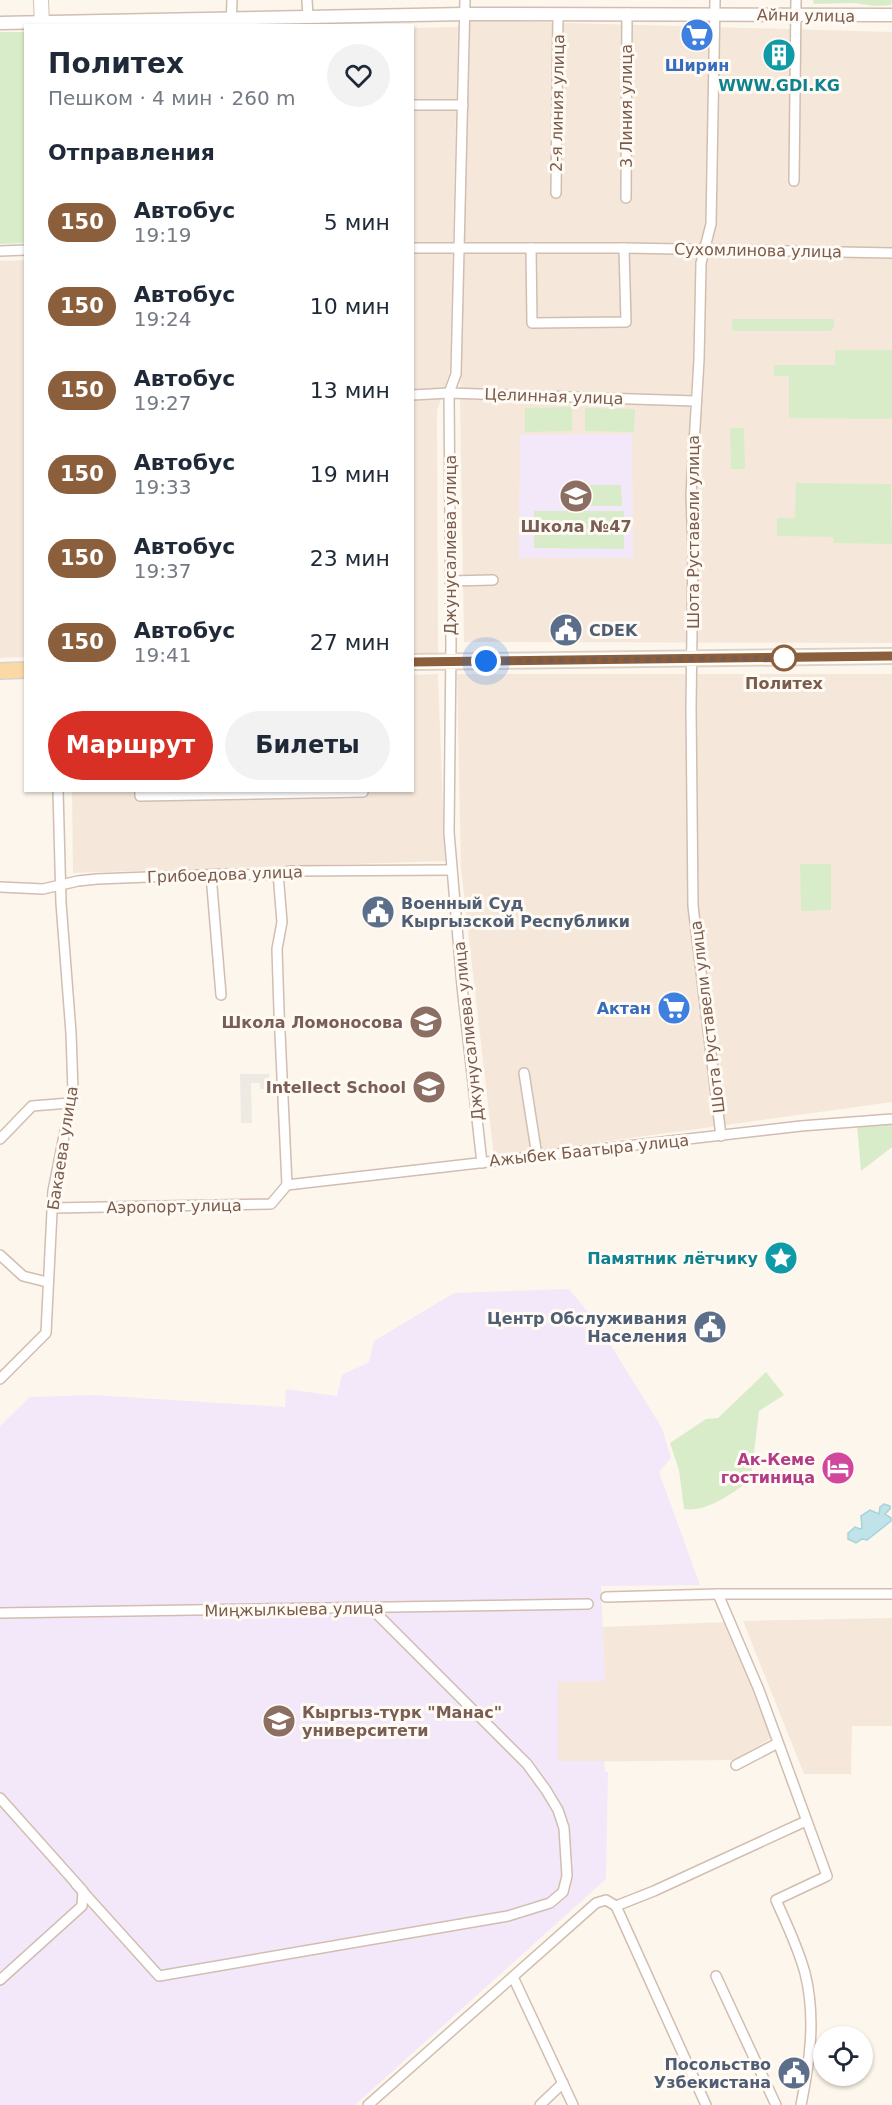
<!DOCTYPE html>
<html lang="ru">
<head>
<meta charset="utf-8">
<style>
	:root { --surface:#fff; --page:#f2f2f3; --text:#1f2937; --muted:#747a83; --accent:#d93025 }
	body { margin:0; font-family:"DejaVu Sans",sans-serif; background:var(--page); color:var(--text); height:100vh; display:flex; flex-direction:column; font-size:22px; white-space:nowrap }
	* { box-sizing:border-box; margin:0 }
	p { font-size:20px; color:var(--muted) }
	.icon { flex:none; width:33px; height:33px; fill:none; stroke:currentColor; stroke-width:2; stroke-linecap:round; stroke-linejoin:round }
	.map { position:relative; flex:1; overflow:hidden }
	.drawer { position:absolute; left:24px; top:24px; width:390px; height:768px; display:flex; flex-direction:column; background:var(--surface); border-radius:0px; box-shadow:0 2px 4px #0004 }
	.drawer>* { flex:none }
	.badge { padding:0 12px; border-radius:20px; font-size:21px; line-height:39px }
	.fabs { position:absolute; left:813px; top:2026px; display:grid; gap:12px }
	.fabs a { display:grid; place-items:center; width:60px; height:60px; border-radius:50%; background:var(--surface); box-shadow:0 2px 4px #0004; font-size:30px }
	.you { position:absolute; width:30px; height:30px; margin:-15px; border:4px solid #fff; border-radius:50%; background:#1a73e8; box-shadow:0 0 0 9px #1a73e833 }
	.map>.badge { position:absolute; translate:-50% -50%; box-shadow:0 0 0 3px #fff }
	h2 { padding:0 24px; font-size:22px; line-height:54px }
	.round { display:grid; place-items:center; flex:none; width:63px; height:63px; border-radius:32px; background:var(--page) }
	.headline { display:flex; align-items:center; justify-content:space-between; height:102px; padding:0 24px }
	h1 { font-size:28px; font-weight:700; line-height:45px }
	.button { display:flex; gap:12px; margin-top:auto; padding:12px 24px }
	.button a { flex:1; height:69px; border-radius:36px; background:var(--accent); color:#fff; font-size:24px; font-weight:700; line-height:69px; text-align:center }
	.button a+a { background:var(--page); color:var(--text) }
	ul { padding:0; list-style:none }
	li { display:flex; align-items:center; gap:18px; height:84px; padding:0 24px }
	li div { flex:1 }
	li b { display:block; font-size:22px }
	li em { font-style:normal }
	li .badge { min-width:66px; font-weight:700; text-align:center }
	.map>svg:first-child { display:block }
</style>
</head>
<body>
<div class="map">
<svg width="892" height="2105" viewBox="0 0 892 2105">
	<rect width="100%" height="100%" fill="#fdf6ec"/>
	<g fill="#f5e8da">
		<path d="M466,20L892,32V643L464,642L460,401Z"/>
		<path d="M458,27L450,371L437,411L438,653L412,654V28Z"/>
		<path d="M25,260V657L0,658V261Z"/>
		<path d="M438,674L445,861L73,873L72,791L412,790L413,675Z"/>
		<path d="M457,674H892V1102L494,1157L461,869Z"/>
		<path d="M892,1618V1726H852L851,1774H804L743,1621Z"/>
		<path d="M727,1622L771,1738L735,1760L558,1762V1681H604L603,1627Z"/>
	</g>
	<path fill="#efe9e4" d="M240,1074H269V1089H260V1083H251L252,1123H241Z"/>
	<g fill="#f3e8fa">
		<path d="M632,434L633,558H519L520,435Z"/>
		<path d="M569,1289L597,1323L662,1428L671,1458L659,1472L700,1585L601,1586L605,1681L558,1682V1761H604L605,1772H608L606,1879L355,2105H0V1426L30,1397L92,1395L285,1407L286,1389L337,1396L342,1375L369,1362L374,1341L454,1293Z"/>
	</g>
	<g fill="#d8ecc9">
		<path d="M813,0H892L891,5L874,6L855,3L814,4Z"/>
		<path d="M0,32H24L25,243L0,244Z"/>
		<path d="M732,319H834V328L830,331H732Z"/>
		<path d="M835,350H892V419L789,418V376H774V365H835Z"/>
		<path d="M572,407V431L525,432V408Z"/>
		<path d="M585,408L635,409L634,432L585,431Z"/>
		<path d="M730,428H744L745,469H731Z"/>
		<path d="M796,483L891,484L892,544L834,543L833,537L777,536V518H795Z"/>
		<path d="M584,485H621L622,506H584Z"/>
		<path d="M534,511H624V549L534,548Z"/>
		<path d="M800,864H831V910L801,911Z"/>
		<path d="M892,1122V1147L861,1171L857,1125Z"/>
		<path d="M766,1372L784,1395L759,1411L751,1479C735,1492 706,1513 684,1509L679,1470L670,1443L706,1419L718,1418Z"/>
	</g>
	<path fill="#bfe3e8" stroke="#a5d3da" stroke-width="1.5" d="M884,1504L890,1506V1509L885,1514L891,1518V1521L867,1540L862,1539L856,1543L848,1539V1533L855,1527L860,1529L862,1528L861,1516L870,1510L879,1514L880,1507Z"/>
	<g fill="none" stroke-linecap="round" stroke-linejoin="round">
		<defs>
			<g id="minor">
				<path d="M307,0L308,17"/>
				<path d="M465,0L456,374L449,393L451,645L449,832L462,986L482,1163"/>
				<path d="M715,0L711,224L701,263L699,360L691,494L693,550L691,708L693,906L721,1136"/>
				<path d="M231,26L232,0"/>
				<path d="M412,105H463"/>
				<path d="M794,181L796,0"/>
				<path d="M556,193L558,14"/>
				<path d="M626,198L627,13"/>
				<path d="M412,248H624L892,253"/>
				<path d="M531,248L532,323L626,322L624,248"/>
				<path d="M0,251L26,250"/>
				<path d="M412,395L449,393L695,401"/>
				<path d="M450,581L493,580"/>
				<path d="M140,790V796L363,792V790"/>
				<path d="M278,873L282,922L277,949L279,1011L287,1185"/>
				<path d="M211,875L221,995"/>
				<path d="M0,887L43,889L78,881L97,879L225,874L267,875L292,871L451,870"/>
				<path d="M524,1073L537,1156"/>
				<path d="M0,1139L32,1106L70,1103"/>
				<path d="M287,1185L801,1126L892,1119"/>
				<path d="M52,1208L271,1204L287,1185"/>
				<path d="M0,1255L23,1276L47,1282"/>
				<path d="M0,1379L46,1333L53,1191L73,1091L71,1033L61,903L58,790"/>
				<path d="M718,1594L759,1690L827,1876L776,1900C786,1923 798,1947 805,1973C816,2017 810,2061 801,2105"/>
				<path d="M606,1597L718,1594H892"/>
				<path d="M0,1613L588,1604"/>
				<path d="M736,1765L778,1743"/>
				<path d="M0,1798L83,1891L82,1906L0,1980"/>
				<path d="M76,1884L159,1976L508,1916L550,1903L563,1892L567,1876L564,1828L558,1810L546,1790L527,1764L371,1608"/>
				<path d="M616,1906L706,2105"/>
				<path d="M616,1906L654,1891L806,1821"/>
				<path d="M716,1976L776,2105"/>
				<path d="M513,1977L573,2105"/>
				<path d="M368,2105L596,1903L606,1900L616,1906"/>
				<path d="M540,2105L563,2083"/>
			</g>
			<path id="tertiary" d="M0,23L465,14L892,15"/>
			<path id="secondary" d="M41,0L42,26"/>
			<g id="primary">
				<path d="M412,662L892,656"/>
				<path d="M0,671L26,670"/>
			</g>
		</defs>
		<use href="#minor" stroke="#d1beb0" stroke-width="12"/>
		<use href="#tertiary" stroke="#d1beb0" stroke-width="15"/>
		<use href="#secondary" stroke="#d6c0b0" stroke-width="16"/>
		<use href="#primary" stroke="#dad1cd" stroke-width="18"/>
		<use href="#minor" stroke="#fff" stroke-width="9"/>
		<use href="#tertiary" stroke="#fff" stroke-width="12"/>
		<use href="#secondary" stroke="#fff" stroke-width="14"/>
		<use href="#primary" stroke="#fbd9a5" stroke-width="15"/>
	</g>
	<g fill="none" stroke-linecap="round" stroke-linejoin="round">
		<defs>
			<path id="line" d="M412,662L892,656"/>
		</defs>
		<use href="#line" stroke="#fff" stroke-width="14"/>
		<use href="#line" stroke="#8b5e3c" stroke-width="9"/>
		<path stroke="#7a5c4d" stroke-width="6" stroke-dasharray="0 10.8" d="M486,661L794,658H784"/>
	</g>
	<defs>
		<symbol id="supermarket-disc" viewBox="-11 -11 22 22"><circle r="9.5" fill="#3f7fe0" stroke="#fffaf3"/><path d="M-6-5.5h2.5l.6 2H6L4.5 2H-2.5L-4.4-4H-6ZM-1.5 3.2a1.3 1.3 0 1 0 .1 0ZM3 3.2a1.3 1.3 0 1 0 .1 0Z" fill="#fff"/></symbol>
		<symbol id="building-disc" viewBox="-11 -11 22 22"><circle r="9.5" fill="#0f9aa8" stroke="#fffaf3"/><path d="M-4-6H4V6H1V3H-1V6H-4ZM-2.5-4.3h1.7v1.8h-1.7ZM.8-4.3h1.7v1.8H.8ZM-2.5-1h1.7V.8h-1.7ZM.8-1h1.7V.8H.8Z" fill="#fff"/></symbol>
		<symbol id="school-disc" viewBox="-11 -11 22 22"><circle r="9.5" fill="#8d6e63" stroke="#fffaf3"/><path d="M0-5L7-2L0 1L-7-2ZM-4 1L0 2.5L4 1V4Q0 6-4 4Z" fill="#fff"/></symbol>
		<symbol id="civic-disc" viewBox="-11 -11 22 22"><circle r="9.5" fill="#5c6f8a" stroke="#fffaf3"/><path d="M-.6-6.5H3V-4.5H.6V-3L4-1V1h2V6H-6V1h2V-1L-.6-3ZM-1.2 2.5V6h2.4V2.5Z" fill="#fff"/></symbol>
		<symbol id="sight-disc" viewBox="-11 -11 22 22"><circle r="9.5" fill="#0f9aa8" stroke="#fffaf3"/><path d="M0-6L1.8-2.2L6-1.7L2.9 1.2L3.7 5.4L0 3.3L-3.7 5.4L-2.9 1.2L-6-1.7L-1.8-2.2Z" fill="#fff"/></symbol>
		<symbol id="hotel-disc" viewBox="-11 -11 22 22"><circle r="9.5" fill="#d1479c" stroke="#fffaf3"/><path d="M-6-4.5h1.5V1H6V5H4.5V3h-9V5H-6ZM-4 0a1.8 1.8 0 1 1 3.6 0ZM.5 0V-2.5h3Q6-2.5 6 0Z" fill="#fff"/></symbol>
		<symbol id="university-disc" viewBox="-11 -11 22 22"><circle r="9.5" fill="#8d6e63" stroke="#fffaf3"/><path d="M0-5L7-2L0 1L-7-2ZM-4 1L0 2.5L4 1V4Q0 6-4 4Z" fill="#fff"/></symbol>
	</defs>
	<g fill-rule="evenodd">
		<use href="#supermarket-disc" x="678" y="16" width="38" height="38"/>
		<use href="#building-disc" x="760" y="36" width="38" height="38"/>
		<use href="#school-disc" x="557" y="477" width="38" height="38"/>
		<use href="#civic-disc" x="547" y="611" width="38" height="38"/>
		<use href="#civic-disc" x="359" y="893" width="38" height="38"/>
		<use href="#supermarket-disc" x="655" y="989" width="38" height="38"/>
		<use href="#school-disc" x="407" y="1003" width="38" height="38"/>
		<use href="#school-disc" x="410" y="1068" width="38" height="38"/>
		<use href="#sight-disc" x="762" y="1239" width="38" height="38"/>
		<use href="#civic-disc" x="691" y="1308" width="38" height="38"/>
		<use href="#hotel-disc" x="819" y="1449" width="38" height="38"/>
		<use href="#university-disc" x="260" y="1702" width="38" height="38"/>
		<use href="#civic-disc" x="775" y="2054" width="38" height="38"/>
	</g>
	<circle fill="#fff" stroke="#8b5e3c" stroke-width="3" cx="784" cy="658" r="12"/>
	<g text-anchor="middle" stroke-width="6" stroke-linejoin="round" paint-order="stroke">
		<g font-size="16" fill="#7a5c4d" stroke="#fffaf3">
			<text transform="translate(806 15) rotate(1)" y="6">Айни улица</text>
			<text transform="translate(557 103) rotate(-89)" y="6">2-я линия улица</text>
			<text transform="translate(626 106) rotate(-90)" y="6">3 Линия улица</text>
			<text transform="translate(758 250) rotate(1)" y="6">Сухомлинова улица</text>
			<text transform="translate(554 396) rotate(2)" y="6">Целинная улица</text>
			<text transform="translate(693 532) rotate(-90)" y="6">Шота Руставели улица</text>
			<text transform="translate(450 545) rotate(-90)" y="6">Джунусалиева улица</text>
			<text transform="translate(225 874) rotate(-2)" y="6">Грибоедова улица</text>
			<text transform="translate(707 1017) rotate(-97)" y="6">Шота Руставели улица</text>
			<text transform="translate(468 1031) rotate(-96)" y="6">Джунусалиева улица</text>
			<text transform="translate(62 1148) rotate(-81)" y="6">Бакаева улица</text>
			<text transform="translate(589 1150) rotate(-6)" y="6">Ажыбек Баатыра улица</text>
			<text transform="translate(174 1206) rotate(-1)" y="6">Аэропорт улица</text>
			<text transform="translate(294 1609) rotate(-1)" y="6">Миңжылкыева улица</text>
		</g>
		<g font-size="16" font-weight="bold" fill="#366cbe" stroke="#fffaf3">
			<text x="697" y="71">Ширин</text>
			<text x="651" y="1014" text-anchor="end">Актан</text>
		</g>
		<g font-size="16" font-weight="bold" fill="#0d838f" stroke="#fffaf3">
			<text x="779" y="91">WWW.GDI.KG</text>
			<text x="758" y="1264" text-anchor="end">Памятник лётчику</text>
		</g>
		<g font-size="16" font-weight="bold" fill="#785e54" stroke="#fffaf3" text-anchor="end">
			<text x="576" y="532" text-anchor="middle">Школа №47</text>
			<text x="403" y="1028">Школа Ломоносова</text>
			<text x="406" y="1093">Intellect School</text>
			<text x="302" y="1718" text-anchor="start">Кыргыз-түрк "Манас"<tspan x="302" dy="18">университети</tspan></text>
		</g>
		<g font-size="16" font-weight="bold" fill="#4e5e75" stroke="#fffaf3" text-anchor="start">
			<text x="589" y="636">CDEK</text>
			<text x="401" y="909">Военный Суд<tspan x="401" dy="18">Кыргызской Республики</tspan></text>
			<text x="687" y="1324" text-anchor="end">Центр Обслуживания<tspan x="687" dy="18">Населения</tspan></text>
			<text x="771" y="2070" text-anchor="end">Посольство<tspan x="771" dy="18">Узбекистана</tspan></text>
		</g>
		<g font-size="16" font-weight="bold" fill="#7a5c4d" stroke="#fffaf3">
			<text x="784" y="689">Политех</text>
		</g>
		<g font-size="16" font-weight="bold" fill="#b23c85" stroke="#fffaf3" text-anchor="end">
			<text x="815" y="1465">Ак-Кеме<tspan x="815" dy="18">гостиница</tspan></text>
		</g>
	</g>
</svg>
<div class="fabs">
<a><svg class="icon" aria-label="locate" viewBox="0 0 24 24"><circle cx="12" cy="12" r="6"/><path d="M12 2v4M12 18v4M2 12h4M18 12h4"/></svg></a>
</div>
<div class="you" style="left:486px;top:661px"></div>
<section class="drawer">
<div class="headline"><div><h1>Политех</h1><p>Пешком · 4 мин · 260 m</p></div><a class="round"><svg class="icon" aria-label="heart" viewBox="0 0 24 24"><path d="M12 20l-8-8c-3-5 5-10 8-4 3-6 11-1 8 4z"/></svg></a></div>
<h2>Отправления</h2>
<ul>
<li><span class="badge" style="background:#8b5e3c;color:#fff">150</span><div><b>Автобус</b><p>19:19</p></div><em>5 мин</em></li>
<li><span class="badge" style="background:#8b5e3c;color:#fff">150</span><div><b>Автобус</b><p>19:24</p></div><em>10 мин</em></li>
<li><span class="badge" style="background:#8b5e3c;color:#fff">150</span><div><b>Автобус</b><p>19:27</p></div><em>13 мин</em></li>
<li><span class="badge" style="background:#8b5e3c;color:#fff">150</span><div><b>Автобус</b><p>19:33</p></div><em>19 мин</em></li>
<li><span class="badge" style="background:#8b5e3c;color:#fff">150</span><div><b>Автобус</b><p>19:37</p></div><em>23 мин</em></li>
<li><span class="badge" style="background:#8b5e3c;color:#fff">150</span><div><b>Автобус</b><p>19:41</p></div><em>27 мин</em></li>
</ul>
<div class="button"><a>Маршрут</a><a>Билеты</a></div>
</section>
</div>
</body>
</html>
